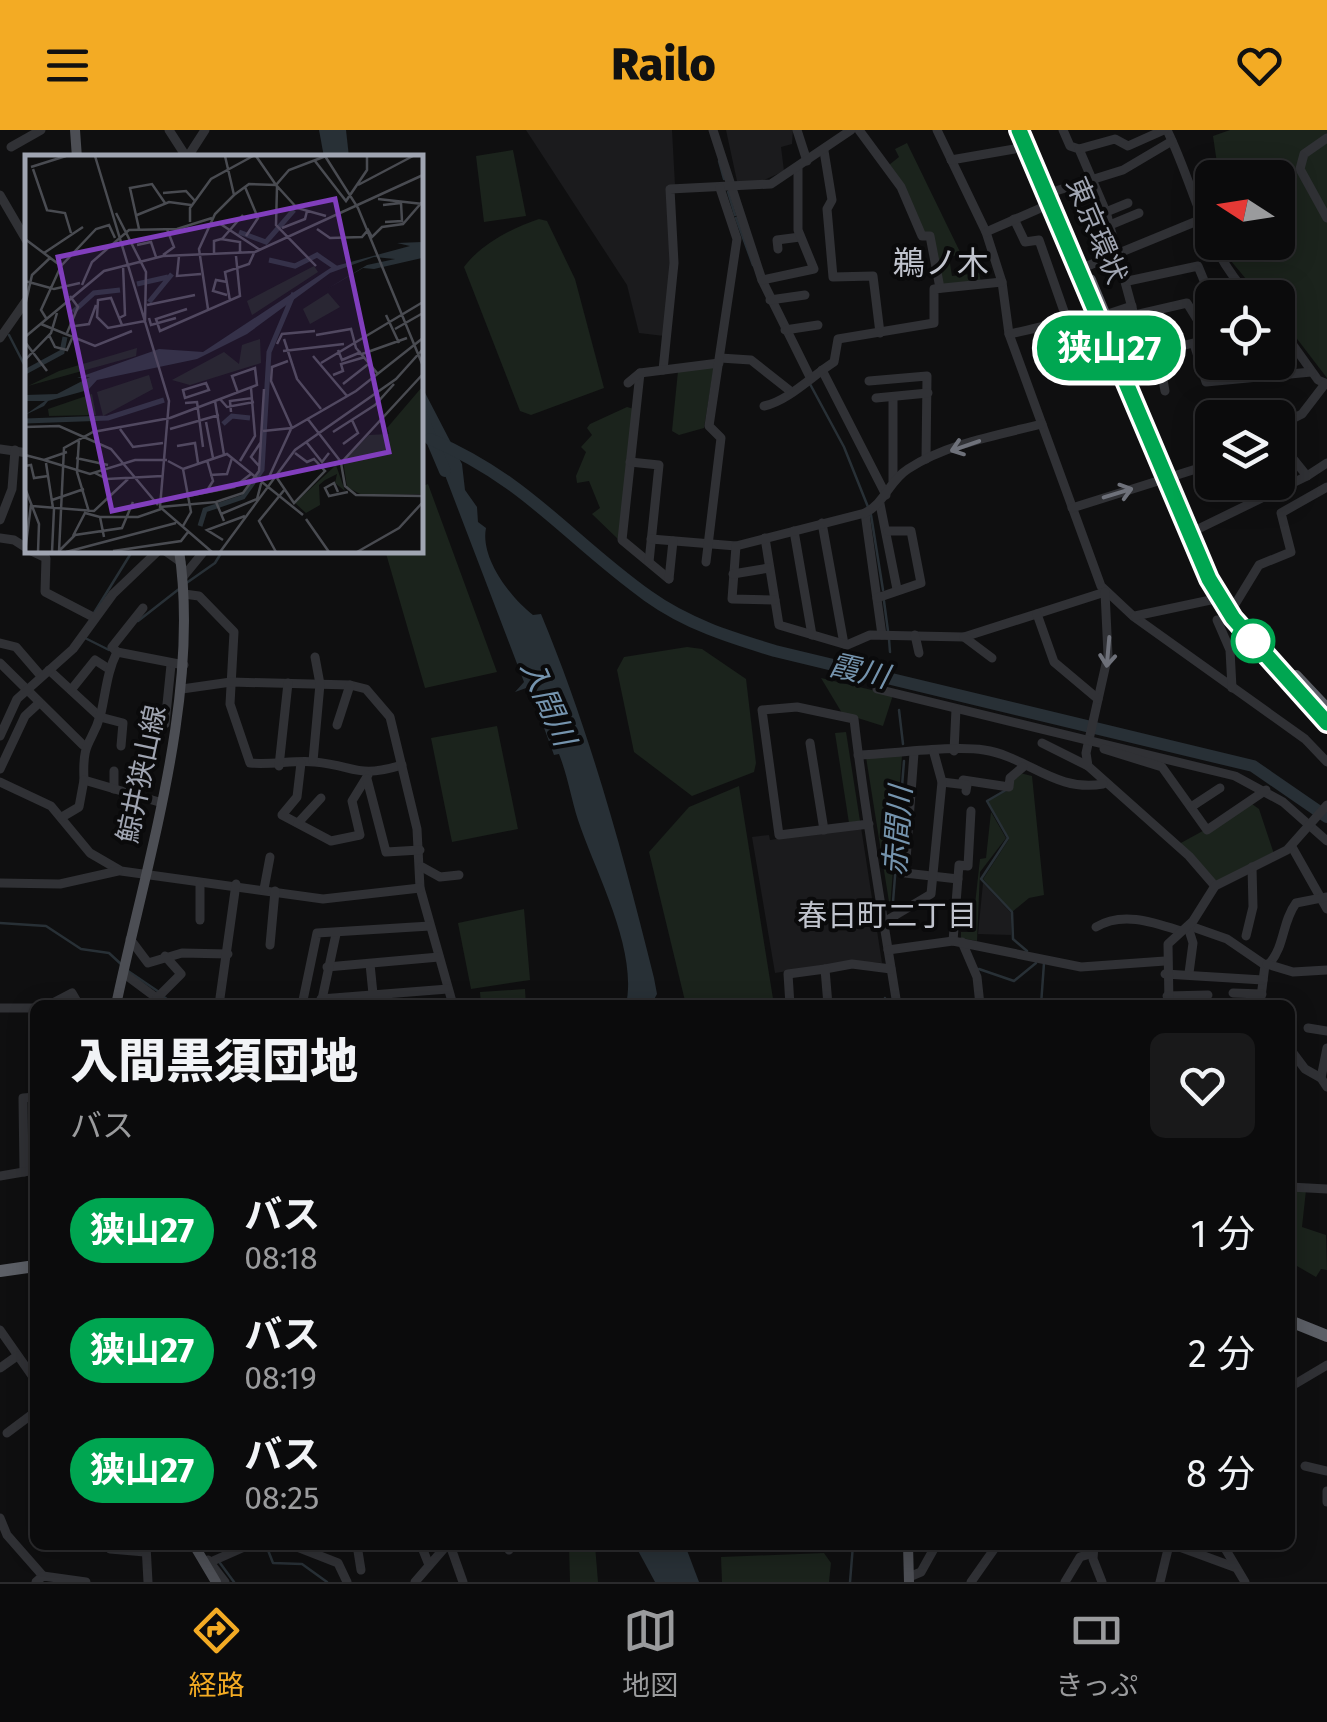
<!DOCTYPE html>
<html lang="ja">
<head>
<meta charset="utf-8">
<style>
	:root { --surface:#0b0b0c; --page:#19191a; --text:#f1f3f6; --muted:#9a9b9d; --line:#2b2b2d; --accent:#f3ab24 }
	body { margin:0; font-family:"Fira Sans","Noto Sans JP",sans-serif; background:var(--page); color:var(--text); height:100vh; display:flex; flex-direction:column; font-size:38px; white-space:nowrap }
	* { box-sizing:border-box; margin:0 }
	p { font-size:32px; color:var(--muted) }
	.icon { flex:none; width:55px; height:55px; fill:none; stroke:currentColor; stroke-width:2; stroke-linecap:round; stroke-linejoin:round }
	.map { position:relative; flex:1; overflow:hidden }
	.panel { position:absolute; left:30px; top:870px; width:1265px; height:550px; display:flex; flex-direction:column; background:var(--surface); border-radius:15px; box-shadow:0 5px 25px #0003,0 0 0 2px var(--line) }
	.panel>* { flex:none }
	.badge { padding:0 20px; border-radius:32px; font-size:35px; line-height:65px }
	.needle { width:65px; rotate:282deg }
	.controls { position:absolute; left:1195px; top:30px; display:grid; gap:20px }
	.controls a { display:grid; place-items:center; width:100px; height:100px; border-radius:15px; background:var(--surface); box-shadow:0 5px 25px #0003,0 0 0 2px var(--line); font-size:50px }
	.map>.badge { position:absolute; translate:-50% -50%; box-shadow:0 0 0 5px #fff }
	.round { display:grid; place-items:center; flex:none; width:105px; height:105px; border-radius:15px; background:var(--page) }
	.headline { display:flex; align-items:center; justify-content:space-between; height:170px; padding:0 40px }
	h1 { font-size:48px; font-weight:800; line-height:75px }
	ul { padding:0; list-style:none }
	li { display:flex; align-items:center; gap:30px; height:120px; padding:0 40px }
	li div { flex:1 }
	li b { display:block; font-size:38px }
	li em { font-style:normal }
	li .badge { min-width:110px; font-weight:700; text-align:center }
	header { display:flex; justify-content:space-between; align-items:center; height:130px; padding:0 40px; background:var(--accent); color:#111; font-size:45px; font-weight:800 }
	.dock { display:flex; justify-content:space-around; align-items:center; height:140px; border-top:2px solid var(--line); background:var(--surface); font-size:28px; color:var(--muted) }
	.dock a { display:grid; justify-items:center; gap:5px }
	.dock .current { color:var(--accent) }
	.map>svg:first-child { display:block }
</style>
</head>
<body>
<header><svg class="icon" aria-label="menu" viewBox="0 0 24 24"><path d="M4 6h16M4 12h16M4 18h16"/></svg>Railo<svg class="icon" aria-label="heart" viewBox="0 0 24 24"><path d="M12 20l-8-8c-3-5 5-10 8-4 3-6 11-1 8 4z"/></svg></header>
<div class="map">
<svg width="1327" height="1452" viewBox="0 0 1327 1452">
	<rect width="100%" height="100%" fill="#0f0f10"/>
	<g fill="#1b1b1d">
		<path d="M526,0H672L675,55H667L671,133L664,206L639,203L627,155Z"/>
		<path d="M726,0H793L792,14L781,17L784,41L760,52L737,51Z"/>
		<path d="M861,697L882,833L852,831L775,843L752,707L769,705L770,710Z"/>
		<path d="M983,753L1011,783V805L978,804Z"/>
	</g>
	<g fill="#1b231c">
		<path d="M1230,0H1327V248L1278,184V168L1261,167L1216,113L1278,112V48L1219,47L1213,6Z"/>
		<path d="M907,13L961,124L949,127L952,146L979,143L981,152L943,156L932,104H924L889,35L899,27L895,19Z"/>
		<path d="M513,20L526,86L484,92L476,26Z"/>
		<path d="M539,89L547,91L575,149L604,258L531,285L520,281L464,137C481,114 512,98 539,89Z"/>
		<path d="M714,236L704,298L679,305L672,301L678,241Z"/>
		<path d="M627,277L634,279L619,410L592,384L600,378L589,351L577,353L576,346L586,322L581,317L592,305L587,298L590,294Z"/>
		<path d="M428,354L497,542L425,558L385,420H420V357Z"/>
		<path d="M687,517L702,519L746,549L756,633L754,642L692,666L634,622L617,540L624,527Z"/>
		<path d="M821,548L893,565L883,596L842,583Z"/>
		<path d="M497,596L518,699L452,712L431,608Z"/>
		<path d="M846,602L860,691L849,693L835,603Z"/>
		<path d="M902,626L890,778L866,627Z"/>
		<path d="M1020,643L1032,646L1044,765L1029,768L1012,782L983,749L1009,709L988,671L1010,659L1012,648Z"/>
		<path d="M739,656L774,875H686L649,722L689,677Z"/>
		<path d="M1252,674L1259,679L1274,724L1217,753L1179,714Z"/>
		<path d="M991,682L1006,708L980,742L977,811L961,808V802H972L980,729L986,728Z"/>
		<path d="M524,779L530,850L471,859L458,793Z"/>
		<path d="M525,859L526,875H481L480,862Z"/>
		<path d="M1290,1059L1306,1060L1302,1097L1326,1105L1327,1140L1321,1139L1316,1147L1290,1132Z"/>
		<path d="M569,1415H595L598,1452H570Z"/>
		<path d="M824,1423L831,1433L829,1452H722L721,1427Z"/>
	</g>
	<g fill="#283036">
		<path d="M319,0H346L349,27H324Z"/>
		<path d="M420,253L462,334L465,360L477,377L478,392L486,398C480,428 510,467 533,485L541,484C590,602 623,723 654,848L657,864L651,875H626C638,819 596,744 578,690C571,668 568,647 559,624L554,625L529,557L515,562L524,552L435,319L420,297Z"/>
		<path d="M635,1415H685L699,1452H655Z"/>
	</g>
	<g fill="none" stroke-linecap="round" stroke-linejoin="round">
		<g stroke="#283036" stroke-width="2.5">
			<path d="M719,31L724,49"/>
			<path d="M728,62L735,85"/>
			<path d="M736,88L753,135"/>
			<path d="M9,205L28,242"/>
			<path d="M810,254L844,317L868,377"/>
			<path d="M871,385L883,460"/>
			<path d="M185,454L215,433L223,420"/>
			<path d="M884,471L888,501"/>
			<path d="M94,483L133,420"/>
			<path d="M138,491L179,459"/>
			<path d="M85,508L109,520"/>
			<path d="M889,509L890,522"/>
			<path d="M899,580L903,614"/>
			<path d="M1006,660L987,671L1008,708L981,749L1012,782L1013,809L1027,821"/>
			<path d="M893,772L904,631"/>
			<path d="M0,793L46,796L81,819L109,823L122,835"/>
			<path d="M979,839L1014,851L1036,833"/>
			<path d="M128,841L159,862"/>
			<path d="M164,867L175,875"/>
			<path d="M884,875L885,868"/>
			<path d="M1041,875L1044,833"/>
			<path d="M266,1415L273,1433L302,1434L327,1452"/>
			<path d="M684,1415H698"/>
			<path d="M220,1433L234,1452"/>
			<path d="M850,1452L853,1415"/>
		</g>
		<g stroke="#283036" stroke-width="12">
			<path d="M420,282L445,341"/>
			<path d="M430,309C527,350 567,408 648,466C687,494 729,507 775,521L1253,636L1327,687"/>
		</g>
		<g stroke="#303135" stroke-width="9">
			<path d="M169,0L187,28L205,0"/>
			<path d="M713,0L762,150L810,247"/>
			<path d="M797,0L807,31"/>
			<path d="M859,0L901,57L922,106H930L940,158"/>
			<path d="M937,0L986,102L1002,152L1009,204L1101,456L1133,486L1305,609L1327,632"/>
			<path d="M1063,0L1070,16L1079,19L1106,82L1143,218L1158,222L1165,261"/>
			<path d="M1167,0C1197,62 1202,115 1251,168"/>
			<path d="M1327,8L1304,24L1300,39L1327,88"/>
			<path d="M11,17L41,0"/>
			<path d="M1079,19L1115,9L1128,16L1164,0"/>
			<path d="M824,21L832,70L827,79L833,147L873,146L880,203"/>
			<path d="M951,30L1026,17"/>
			<path d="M1046,64L1123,40L1172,11"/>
			<path d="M0,65L28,113"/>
			<path d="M1106,82L1128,73"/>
			<path d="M1014,89L1025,112L1039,110L1066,187"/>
			<path d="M1110,95L1139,83"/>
			<path d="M986,102L1050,74"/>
			<path d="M778,119L777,110L800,107"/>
			<path d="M1085,137L1202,89"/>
			<path d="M762,150L814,139L798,100V37"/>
			<path d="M1128,151L1198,136L1212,170"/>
			<path d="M770,170L805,165"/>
			<path d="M1105,185L1132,176"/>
			<path d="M1135,185L1187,173L1209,209L1158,222"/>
			<path d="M1278,194L1318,250L1327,254"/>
			<path d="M785,200L818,195"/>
			<path d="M1009,204C1040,198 1065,189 1096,187"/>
			<path d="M0,208L28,168"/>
			<path d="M1194,214L1206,252L1311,242"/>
			<path d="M720,228L751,230L789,260"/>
			<path d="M663,240L674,133L670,59L771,54L851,0"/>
			<path d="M822,240L886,365"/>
			<path d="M640,243L622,410L669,449"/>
			<path d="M869,251L927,246L926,329"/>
			<path d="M628,253L640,243L719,233"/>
			<path d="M893,267V351"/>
			<path d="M876,268L928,263"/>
			<path d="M764,276C788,271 812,246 834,232L838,209L934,193V159L1002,152"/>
			<path d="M1278,296L1302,284L1325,254"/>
			<path d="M0,319L28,323"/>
			<path d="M630,332L659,335L649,432"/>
			<path d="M1307,346L1327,333"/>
			<path d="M880,374L897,459"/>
			<path d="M1072,378L1212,334"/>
			<path d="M865,383L882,505"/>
			<path d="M0,390L12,359L15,320"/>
			<path d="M822,393L844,514"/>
			<path d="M794,401L812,505"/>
			<path d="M1194,401L1307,346L1278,310"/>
			<path d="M0,408L14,410L28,419"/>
			<path d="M765,408L779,495L847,515L870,505L964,507L1105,462"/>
			<path d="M651,409L736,416L865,383C885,373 889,351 908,339C946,314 998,305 1042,294"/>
			<path d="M736,416L732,469L775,470"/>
			<path d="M29,420L46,428L45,462L95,488"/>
			<path d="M164,420L181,432"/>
			<path d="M706,432L721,308L709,296L737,109L720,58"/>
			<path d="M733,444L769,438"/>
			<path d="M183,447L205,420"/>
			<path d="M669,449L673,411"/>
			<path d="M1105,462L1108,525L1086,623L1088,636L1189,726L1215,756"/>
			<path d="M184,464L199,466L234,502L230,574L250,633C272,635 294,630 315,632C356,636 357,649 402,635"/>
			<path d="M877,468L921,453L911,401H888"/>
			<path d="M1234,476L1259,435L1291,422L1281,383L1327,357"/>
			<path d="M1037,484L1054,532L1098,569"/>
			<path d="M1135,486L1220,468"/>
			<path d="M1217,490L1230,520L1232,558"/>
			<path d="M915,505L919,523"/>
			<path d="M964,507L992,528"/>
			<path d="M0,513L16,517L41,546"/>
			<path d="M117,522L112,517L143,478"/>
			<path d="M0,533L83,615"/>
			<path d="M49,540L100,587L123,593L121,616"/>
			<path d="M182,559L231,552L350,555L366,559L390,587L417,699L420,758L453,875"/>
			<path d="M877,559L1235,646L1283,672L1327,711"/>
			<path d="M71,560L95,530L109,539"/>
			<path d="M165,594L171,535"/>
			<path d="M337,595L350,555"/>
			<path d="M0,606L17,569L73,519L113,464L159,420"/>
			<path d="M810,613L824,700"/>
			<path d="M1042,613L1088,636"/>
			<path d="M1104,619L1162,637L1207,700L1266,660"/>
			<path d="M954,621L956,579"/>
			<path d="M914,623L905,743L958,749"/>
			<path d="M858,625C892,624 953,615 984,620C1026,626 1056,663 1103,654"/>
			<path d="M313,631L320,554L315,527"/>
			<path d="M301,633L297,667L282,685L331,711L360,705L352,671L368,645"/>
			<path d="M279,636L288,553"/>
			<path d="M0,639L25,586L39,573"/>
			<path d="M114,641V659"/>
			<path d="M367,649L386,722L420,720"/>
			<path d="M963,650L1009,657L1010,648L1023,637"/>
			<path d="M0,652L51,676L90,723L121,741L323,769L420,758"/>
			<path d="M942,652L967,655L966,661"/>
			<path d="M159,672L84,650C82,608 92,616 101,583C106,561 107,542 117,522L184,535"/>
			<path d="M1191,677L1220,658"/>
			<path d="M62,687L79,677L84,650"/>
			<path d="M298,693L321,668"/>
			<path d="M869,694L779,705L762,580L797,577L854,589C865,685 882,780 897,875"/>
			<path d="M1292,717L1327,779"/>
			<path d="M422,737L440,747L459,745"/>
			<path d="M0,753L60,754L118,741"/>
			<path d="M200,753V790"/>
			<path d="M264,759L270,727"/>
			<path d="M884,792L931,764L942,652L934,623"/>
			<path d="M1190,796L1227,809L1265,835L1260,875"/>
			<path d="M1096,797C1122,781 1153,792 1181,801"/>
			<path d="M1188,797L1193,813L1189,843"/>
			<path d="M1246,806L1253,777L1252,737"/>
			<path d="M130,809L148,833L182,823L228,824"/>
			<path d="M953,811L959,735L968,736L971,681"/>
			<path d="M962,812L977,847L980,875"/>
			<path d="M270,815L275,761"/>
			<path d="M888,820L953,811L1081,837L1165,831"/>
			<path d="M1270,833C1285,815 1282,792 1296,773L1327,767"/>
			<path d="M370,834L373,864"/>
			<path d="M1267,834L1293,842L1327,840"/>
			<path d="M327,837L439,827"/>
			<path d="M825,839L852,834L891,839"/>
			<path d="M123,843L166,875"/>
			<path d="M1165,844L1263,850"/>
			<path d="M1233,863L1262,864"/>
			<path d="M1167,866L1208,865"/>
			<path d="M157,868L181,844L165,826"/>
			<path d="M321,869L448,859"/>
			<path d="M321,874L336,804"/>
			<path d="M49,875L72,863L79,875"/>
			<path d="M219,875L236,754"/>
			<path d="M302,875L317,803L430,796"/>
			<path d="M790,875L788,844L825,839L828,875"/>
			<path d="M1169,875L1168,814L1193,791L1215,756L1287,720L1327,675"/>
			<path d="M0,878H35"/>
			<path d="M1308,898L1327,901"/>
			<path d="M1327,918L1321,948L1327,957"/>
			<path d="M1290,919L1305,939L1321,948"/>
			<path d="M24,1042L23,968L35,967"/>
			<path d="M0,1046L35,1040"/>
			<path d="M1290,1057L1327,1059"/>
			<path d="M0,1200L35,1250"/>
			<path d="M0,1238L17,1226"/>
			<path d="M1290,1257L1327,1235"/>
			<path d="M7,1303L35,1282"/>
			<path d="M1305,1336L1327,1341"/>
			<path d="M1327,1361V1372"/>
			<path d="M0,1388L7,1405L43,1446"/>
			<path d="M108,1415L110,1419L145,1422"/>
			<path d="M146,1415L148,1452"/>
			<path d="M292,1415L338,1433L347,1452"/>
			<path d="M357,1415L361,1440"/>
			<path d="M421,1415L429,1435"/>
			<path d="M450,1415L463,1452"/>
			<path d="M507,1415L509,1420"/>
			<path d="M1094,1415L1093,1429L1102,1452"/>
			<path d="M1174,1415L1234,1437"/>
			<path d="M1223,1415L1245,1452"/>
			<path d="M208,1430L225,1452"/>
			<path d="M206,1434L249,1415"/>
			<path d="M909,1447L921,1442L936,1415"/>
			<path d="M36,1452L43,1446L86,1452"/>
			<path d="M415,1452L447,1415"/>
			<path d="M971,1452L997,1415"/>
			<path d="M1065,1452L1080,1427L1093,1423"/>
			<path d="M1160,1452L1169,1415"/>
		</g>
		<g stroke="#4c4e54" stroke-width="10">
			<path d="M75,0L77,28"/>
			<path d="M116,875C146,733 201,564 179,420"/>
			<path d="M194,1415L216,1452"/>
			<path d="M908,1415L909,1452"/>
		</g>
		<g stroke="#5c5f66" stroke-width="12">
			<path d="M1019,0L1209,449L1233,488L1327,593"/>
			<path d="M1090,150L1121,224"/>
			<path d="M1296,546L1327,579"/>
			<path d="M0,1141L35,1136"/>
			<path d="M1290,1191L1327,1206"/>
		</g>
	</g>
	<defs><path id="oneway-shaft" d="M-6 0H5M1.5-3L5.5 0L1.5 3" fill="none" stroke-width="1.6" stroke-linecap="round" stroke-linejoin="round" transform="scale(2.5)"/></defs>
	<g stroke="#6e717a">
		<use href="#oneway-shaft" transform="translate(965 316) rotate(161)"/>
		<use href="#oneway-shaft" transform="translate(1118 363) rotate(-17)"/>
		<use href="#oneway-shaft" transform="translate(1108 522) rotate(95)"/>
	</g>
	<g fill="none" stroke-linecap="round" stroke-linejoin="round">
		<defs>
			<path id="line" d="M1019,0L1209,449L1233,488L1327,593"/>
		</defs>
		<use href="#line" stroke="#fff" stroke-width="22"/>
		<use href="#line" stroke="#00a651" stroke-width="15"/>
	</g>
	<circle fill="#fff" stroke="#00a651" stroke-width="5" cx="1253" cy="511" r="20"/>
	<g text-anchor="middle" stroke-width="8" stroke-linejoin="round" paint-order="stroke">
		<g font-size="28" fill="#a0a5b2" stroke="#0a0a0b">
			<text transform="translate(1097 100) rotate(67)" y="10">東京環状</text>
			<text transform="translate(141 644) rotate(-78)" y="10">鯨井狭山線</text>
		</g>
		<g font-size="30" font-style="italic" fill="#7594ae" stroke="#0a0a0b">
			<text transform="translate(859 541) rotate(13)" y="10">霞川</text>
			<text transform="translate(548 573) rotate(66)" y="10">入間川</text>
			<text transform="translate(898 701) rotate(-86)" y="10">赤間川</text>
		</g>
		<g font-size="30" fill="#c1c4ce" stroke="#0a0a0b">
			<text x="887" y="796">春日町二丁目</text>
		</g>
		<g font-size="32" fill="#c1c4ce" stroke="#0a0a0b">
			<text x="941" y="144">鵜ノ木</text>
		</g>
	</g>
	<g transform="translate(25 25)">
		<rect width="398" height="398" fill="#0f0f10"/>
		<path d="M289,111L293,117L227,160L222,146ZM303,138L315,152L285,169L278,154ZM235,184L236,208L165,230L147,225L199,197L214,209L217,190ZM112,193L111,201L3,231L34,216ZM124,220L128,234L78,261L72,237ZM397,232V339L337,340L322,332L318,305L344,280L364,279L362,273ZM67,239L71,260L24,261L23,254ZM311,310L320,336L310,328L312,319L300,325L294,330L295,350L281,358L270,348Z" fill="#1b231c"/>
		<path d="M397,87V103L349,114L338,113L302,134L342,110L370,104L349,102L305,118L222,179L172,204L72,225L63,235L23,246L19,251L0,260L20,246H0V240L32,239L65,222L52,223L134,194L178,197L307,112L385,91L372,88Z" fill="#283036"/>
		<path fill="none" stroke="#283036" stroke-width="5" d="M214,77L241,87L269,55M244,105L270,111L292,100L311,113M112,129L143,122M124,147L147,119M48,157L69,138L95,135M0,217L37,197L40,182M0,266L83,263L139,245M198,269L207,261L225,263M175,371L180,355L218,342L237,315L244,197L269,138"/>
		<path fill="none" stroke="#494b51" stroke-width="2.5" d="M70,1L144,246L135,352L187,397M200,1L209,40M231,1L251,30L264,15L301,1M300,1L333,53L398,211M290,6L321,46L342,15V1M6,12L41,1M8,14L22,55M333,30L388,1M220,32L233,63L221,81M252,32L251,70L291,111M138,38L161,36L170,46M353,44L398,49M358,50L376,48L377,66L360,67M21,55L40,58L46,78M91,58L121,117L120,166L83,173L72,162L73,145L86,143L97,170M112,60L144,47L166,50M165,67V53L186,24L228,1M194,68L235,95M257,73L280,64L282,56M114,74L105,33L127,29L140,48M292,74L305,83L337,82L343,75L347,82L357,72L378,69L398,46M0,84L36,111L16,155L21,163M197,84L218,60M112,90L126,87L131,102M19,98L58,72M138,100L149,92L142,74M189,100V86L196,84L215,87V99M154,101L152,121L176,119M36,111L71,74L84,70L90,83M0,126L29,134L55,128M202,127L191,125L188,136L202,140M57,130L67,107L104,75L152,74L187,63M205,146L200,117L224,109L229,98M122,150L170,140M0,151L7,120L26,102M162,154L131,164L135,176L215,141L211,101M183,154L174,94L190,59L209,40L224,29L251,30L272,53L301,61M361,160L374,188M94,163L100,160L98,110M124,163L126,170L151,163M16,169L70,191L107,176M50,171L64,169L71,150M370,174L398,158M42,178L53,152L45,141M24,180L30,192L42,195L48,181M291,180L326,174L331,193L353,219M0,182L79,116L138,101L230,97L398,20M259,184L272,224L296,254M0,187L22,216M252,189L257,179L290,176M313,195L317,205L336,197M258,196L319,189M337,199L382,183M288,201L322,241M0,205L26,178L32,158M263,206L247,212L246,226L267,273M296,208L398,147M398,219L316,308L320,331L331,340L398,341M308,220L318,216L316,209L340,202M181,228L184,235L160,243L158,235ZM318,229L346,207M195,244L202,252L229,247M190,246L199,300M160,248L172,247L178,292M206,257L205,246L228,243M145,263L232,230L230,213L207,221L213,238M282,263L316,307M181,267L188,303M0,272L34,271L86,294L133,350M95,274L108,292L138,288M145,274L194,260M238,276L267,273L331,236L398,183M308,277L350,250L369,229M54,284L52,317L64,357M282,288L297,307L304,298M318,289L333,278L327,265M152,291L170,288L173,308M0,300L19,305L42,297M51,303L83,310M19,305L65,319L110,305H142M182,305L188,326L183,334M143,306L158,314L166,357L158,371M215,306L230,281L226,233M21,308L28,353M0,311L6,310L9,323L23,321M235,312L226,302L236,287M158,314L202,299L278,360M70,318L82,324L137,321M185,320L202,319L207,303M244,322L266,274M252,323L269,348L300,316L289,304L282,307L270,298M0,333L14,369L13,397M313,337L309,328L300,333L304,341L323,337M163,341L209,332L226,319M27,345L59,334M191,347L218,338L234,316L239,234M7,351L69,356L103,324M135,352L191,347L199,366M196,359L232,344L237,325M75,362H113L136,354M281,364L304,397M48,381L60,358L75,362L79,382M198,385L182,375L220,361M34,396L50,380L97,373L108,347M88,396L156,386L163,377M0,397L6,350M27,397L29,354M34,397L39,293L68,277L145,263M41,397L151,368M195,397L270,295L371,224L398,194M251,397L234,366L260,334M332,397L374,373L398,347"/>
		<path fill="#813ebd" fill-opacity="0.15" stroke="#813ebd" stroke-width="5" d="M310,44L364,297L87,356L33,102Z"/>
		<rect width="398" height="398" fill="none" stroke="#a0a5b2" stroke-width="5"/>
	</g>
</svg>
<div class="controls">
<a><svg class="needle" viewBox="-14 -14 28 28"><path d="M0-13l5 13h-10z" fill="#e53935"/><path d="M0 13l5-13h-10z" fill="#9a9b9d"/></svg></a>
<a><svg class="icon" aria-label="locate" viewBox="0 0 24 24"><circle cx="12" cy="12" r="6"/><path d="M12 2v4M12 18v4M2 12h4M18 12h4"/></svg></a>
<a><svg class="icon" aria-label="layers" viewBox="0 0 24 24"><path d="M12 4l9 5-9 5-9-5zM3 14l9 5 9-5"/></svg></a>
</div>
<b class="badge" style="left:1109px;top:218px;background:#00a651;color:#fff">狭山27</b>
<section class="panel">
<div class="headline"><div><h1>入間黒須団地</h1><p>バス</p></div><a class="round"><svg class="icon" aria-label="heart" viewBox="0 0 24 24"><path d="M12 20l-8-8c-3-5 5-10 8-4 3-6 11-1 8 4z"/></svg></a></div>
<ul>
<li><span class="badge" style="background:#00a651;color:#fff">狭山27</span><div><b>バス</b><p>08:18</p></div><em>1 分</em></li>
<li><span class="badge" style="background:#00a651;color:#fff">狭山27</span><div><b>バス</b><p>08:19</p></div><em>2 分</em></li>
<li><span class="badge" style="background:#00a651;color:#fff">狭山27</span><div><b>バス</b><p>08:25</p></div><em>8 分</em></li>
</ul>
</section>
</div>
<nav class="dock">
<a class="current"><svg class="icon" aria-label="directions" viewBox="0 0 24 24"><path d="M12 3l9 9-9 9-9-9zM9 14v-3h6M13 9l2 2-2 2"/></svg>経路</a>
<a><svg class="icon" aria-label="map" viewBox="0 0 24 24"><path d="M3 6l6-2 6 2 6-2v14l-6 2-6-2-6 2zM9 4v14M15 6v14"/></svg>地図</a>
<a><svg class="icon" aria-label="tickets" viewBox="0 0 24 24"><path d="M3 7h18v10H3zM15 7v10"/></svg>きっぷ</a>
</nav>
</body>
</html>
